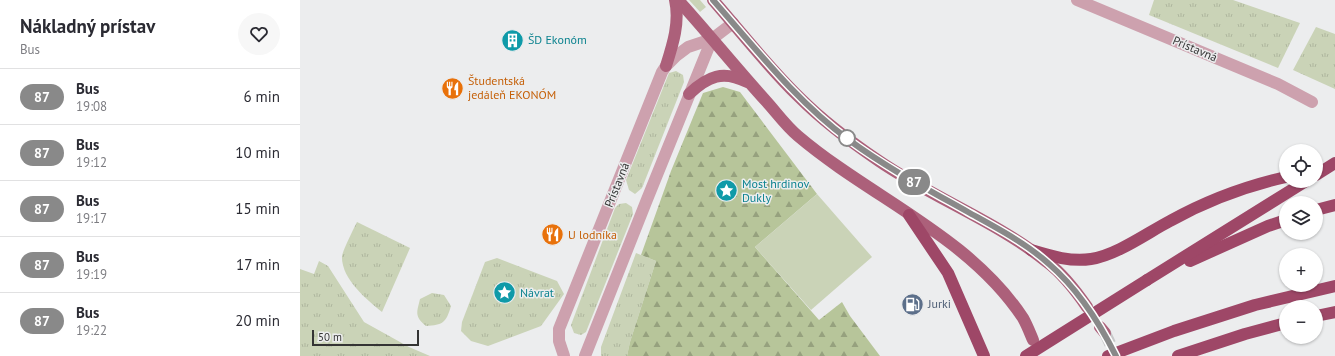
<!DOCTYPE html>
<html lang="en">
<head>
<meta charset="utf-8">
<style>
	:root { --surface:#fff; --page:#f7f7f7; --text:#2b2b33; --muted:#7c7c81; --line:#e1e1e2 }
	body { margin:0; font-family:"PT Sans",sans-serif; background:var(--page); color:var(--text); height:100vh; display:flex; flex-direction:column; font-size:15px; white-space:nowrap }
	* { box-sizing:border-box; margin:0 }
	p { font-size:13px; color:var(--muted) }
	.icon { flex:none; width:22px; height:22px; fill:none; stroke:currentColor; stroke-width:2; stroke-linecap:round; stroke-linejoin:round }
	.map { position:relative; flex:1; overflow:hidden }
	.drawer { display:flex; flex-direction:column; background:var(--surface); width:300px }
	.drawer>* { flex:none }
	.badge { padding:0 8px; border-radius:13px; font-size:14px; line-height:26px }
	.controls { position:absolute; left:979px; top:144px; display:grid; gap:8px }
	.controls a { display:grid; place-items:center; width:44px; height:44px; border-radius:50%; background:var(--surface); box-shadow:0 1px 3px #0004; font-size:20px }
	.scale { position:absolute; left:12px; bottom:10px; width:107px; box-sizing:border-box; padding-left:4px; border:2px solid #343434; border-top:0; font-size:11px; line-height:14px; white-space:nowrap; color:#343434; -webkit-text-stroke:3px #ecedee; paint-order:stroke }
	.map>.badge { position:absolute; translate:-50% -50%; box-shadow:0 0 0 2px #fff }
	.round { display:grid; place-items:center; flex:none; width:42px; height:42px; border-radius:21px; background:var(--page) }
	.overview { display:flex; align-items:center; justify-content:space-between; height:68px; padding:0 20px }
	h1 { font-size:19px; font-weight:700; line-height:30px }
	ul { padding:0; list-style:none }
	li { display:flex; align-items:center; gap:12px; height:56px; padding:0 20px; border-top:1px solid var(--line) }
	li div { flex:1 }
	li b { display:block; font-size:15px }
	li em { font-style:normal }
	li .badge { min-width:44px; font-weight:700; text-align:center }
	main { display:flex; flex:1; min-height:0 }
	.map>svg:first-child { display:block }
</style>
</head>
<body>
<main>
<section class="drawer">
<div class="overview"><div><h1>Nákladný prístav</h1><p>Bus</p></div><a class="round"><svg class="icon" aria-label="heart" viewBox="0 0 24 24"><path d="M12 20l-8-8c-3-5 5-10 8-4 3-6 11-1 8 4z"/></svg></a></div>
<ul>
<li><span class="badge" style="background:#898989;color:#fff">87</span><div><b>Bus</b><p>19:08</p></div><em>6 min</em></li>
<li><span class="badge" style="background:#898989;color:#fff">87</span><div><b>Bus</b><p>19:12</p></div><em>10 min</em></li>
<li><span class="badge" style="background:#898989;color:#fff">87</span><div><b>Bus</b><p>19:17</p></div><em>15 min</em></li>
<li><span class="badge" style="background:#898989;color:#fff">87</span><div><b>Bus</b><p>19:19</p></div><em>17 min</em></li>
<li><span class="badge" style="background:#898989;color:#fff">87</span><div><b>Bus</b><p>19:22</p></div><em>20 min</em></li>
</ul>
</section>
<div class="map">
<svg width="1035" height="356" viewBox="0 0 1035 356">
	<defs>
		<pattern id="grass-tufts" width="24" height="20" patternUnits="userSpaceOnUse"><rect width="24" height="20" fill="#cad3b7"/><path d="M3 7l-1-3M5 7V3M7 7l1-3M15 17l-1-3M17 17v-4M19 17l1-3" fill="none" stroke="#aeb69e"/></pattern>
		<pattern id="forest-firs" width="22" height="20" patternUnits="userSpaceOnUse"><rect width="22" height="20" fill="#b7c59a"/><path d="M5 1l3.5 6h-7zM16 11l3.5 6h-7z" fill="#96a17e"/></pattern>
	</defs>
	<rect width="100%" height="100%" fill="#ecedee"/>
	<g fill="url(#grass-tufts)">
		<path d="M389,0H400L406,7L400,12Z"/>
		<path d="M854,0H933L1000,23L978,68L849,15Z"/>
		<path d="M1016,27L1035,34V89L993,70Z"/>
		<path d="M376,71L383,75L384,82L342,188L335,194L329,190L326,180L369,73Z"/>
		<path d="M326,203L332,207L333,214L286,332L281,335L274,333L271,325L315,208L319,204Z"/>
		<path d="M57,222L110,248L82,312C67,300 41,279 42,256C43,250 53,230 57,222Z"/>
		<path d="M336,253L356,261L330,342L327,356H301V347Z"/>
		<path d="M197,258L257,281L264,294L241,326L188,346L171,341L161,331L162,322L185,262Z"/>
		<path d="M19,261L28,266L64,322L109,347L130,356H0V269L14,274Z"/>
		<path d="M132,293L144,295L151,306C146,323 143,325 126,326C114,316 117,312 120,299Z"/>
	</g>
	<path fill="url(#forest-firs)" d="M423,87L440,92L517,194L455,247L519,320L542,302L550,316L580,356H327L330,342L356,261L341,255L371,171L403,93Z"/>
	<path fill="#cad3b7" d="M517,194L572,257L511,310L455,247Z"/>
	<g fill="none" stroke-linecap="round" stroke-linejoin="round">
		<path stroke="#c7c8c9" stroke-width="12" stroke-dasharray="12 6" stroke-linecap="butt" d="M805,333L816,356"/>
		<g stroke="#cda1ae" stroke-width="12">
			<path d="M777,0L978,84L1012,102"/>
			<path d="M264,356L259,341V329L362,72L366,66L376,56L388,47L412,39L433,23"/>
			<path d="M285,356L346,202L412,39"/>
		</g>
		<g stroke="#ac607a" stroke-width="12">
			<path d="M378,0C408,33 436,68 466,101C476,112 486,126 498,136C571,198 669,236 723,318C727,325 730,333 733,340"/>
			<path d="M413,0C441,32 468,67 499,97C523,121 551,142 579,161C633,198 696,221 747,262C763,274 776,291 787,307"/>
			<path d="M366,66C373,44 380,22 375,0"/>
			<path d="M389,94C408,76 423,70 447,82"/>
			<path d="M800,327L805,333"/>
		</g>
		<g stroke="#9e4767" stroke-width="12">
			<path d="M1016,210L1035,205"/>
			<path d="M609,215L648,273L684,356"/>
			<path d="M731,250C751,256 770,262 791,259C817,255 847,233 870,221C906,201 946,186 986,177"/>
			<path d="M890,261L968,226L986,220"/>
			<path d="M847,280L1006,181"/>
			<path d="M1016,316L1035,312"/>
			<path d="M878,356L945,334L986,323"/>
		</g>
		<g stroke="#9e4767" stroke-width="12">
			<path d="M1016,175L1035,163"/>
			<path d="M726,356L847,280"/>
			<path d="M808,356L874,331L955,305L1035,286"/>
		</g>
	</g>
	<g fill="none" stroke-linecap="round" stroke-linejoin="round">
		<defs>
			<path id="line" d="M413,0C456,49 496,101 549,140C587,168 627,189 668,212C695,227 726,243 749,264C778,289 799,322 816,356"/>
		</defs>
		<use href="#line" stroke="#fff" stroke-width="9"/>
		<use href="#line" stroke="#898989" stroke-width="6"/>
	</g>
	<defs>
		<symbol id="building-disc" viewBox="-11 -11 22 22"><circle r="9.5" fill="#0f9aa8" stroke="#ecedee"/><path d="M-4-6H4V6H1V3H-1V6H-4ZM-2.5-4.3h1.7v1.8h-1.7ZM.8-4.3h1.7v1.8H.8ZM-2.5-1h1.7V.8h-1.7ZM.8-1h1.7V.8H.8Z" fill="#fff"/></symbol>
		<symbol id="restaurant-disc" viewBox="-11 -11 22 22"><circle r="9.5" fill="#e8710a" stroke="#ecedee"/><path d="M-5-6h1v4h1v-4h1v4h1v-4h1v5L-1.5 .5V6h-2V.5L-5-1ZM5-6V6H3V1.5H1.5Q1.5-4 5-6Z" fill="#fff"/></symbol>
		<symbol id="sight-disc" viewBox="-11 -11 22 22"><circle r="9.5" fill="#0f9aa8" stroke="#ecedee"/><path d="M0-6L1.8-2.2L6-1.7L2.9 1.2L3.7 5.4L0 3.3L-3.7 5.4L-2.9 1.2L-6-1.7L-1.8-2.2Z" fill="#fff"/></symbol>
		<symbol id="fuel-disc" viewBox="-11 -11 22 22"><circle r="9.5" fill="#5c6f8a" stroke="#ecedee"/><path d="M-5.5-6h7V0h2V4h1.3V-2.5L3-4.5l.8-.8L6-3V5H2.5V1h-1V6h-7ZM-4.2-4.7v3.2H.2V-4.7Z" fill="#fff"/></symbol>
	</defs>
	<g fill-rule="evenodd">
		<use href="#building-disc" x="200" y="28" width="25" height="25"/>
		<use href="#restaurant-disc" x="140" y="76" width="25" height="25"/>
		<use href="#sight-disc" x="414" y="178" width="25" height="25"/>
		<use href="#restaurant-disc" x="240" y="222" width="25" height="25"/>
		<use href="#sight-disc" x="192" y="280" width="25" height="25"/>
		<use href="#fuel-disc" x="600" y="292" width="25" height="25"/>
	</g>
	<circle fill="#fff" stroke="#898989" stroke-width="2" cx="547" cy="138" r="8"/>
	<g text-anchor="middle" stroke-width="3" stroke-linejoin="round" paint-order="stroke">
		<g font-size="12" fill="#0d838f" stroke="#ecedee" text-anchor="start">
			<text x="228" y="44">ŠD Ekonóm</text>
			<text x="442" y="188">Most hrdinov<tspan x="442" dy="14">Dukly</tspan></text>
			<text x="220" y="297">Návrat</text>
		</g>
		<g font-size="12" fill="#343434" stroke="#ecedee">
			<text transform="translate(895 49) rotate(23)" y="4">Prístavná</text>
			<text transform="translate(317 185) rotate(-68)" y="4">Prístavná</text>
		</g>
		<g font-size="12" fill="#c56008" stroke="#ecedee" text-anchor="start">
			<text x="168" y="85">Študentská<tspan x="168" dy="14">jedáleň EKONÓM</tspan></text>
			<text x="268" y="239">U lodníka</text>
		</g>
		<g font-size="12" fill="#4e5e75" stroke="#ecedee" text-anchor="start">
			<text x="628" y="308">Jurki</text>
		</g>
	</g>
</svg>
<div class="controls">
<a><svg class="icon" aria-label="locate" viewBox="0 0 24 24"><circle cx="12" cy="12" r="6"/><path d="M12 2v4M12 18v4M2 12h4M18 12h4"/></svg></a>
<a><svg class="icon" aria-label="layers" viewBox="0 0 24 24"><path d="M12 4l9 5-9 5-9-5zM3 14l9 5 9-5"/></svg></a>
<a>+</a>
<a>−</a>
</div>
<div class="scale">50 m</div>
<b class="badge" style="left:614px;top:182px;background:#898989;color:#fff">87</b>
</div>
</main>
</body>
</html>
